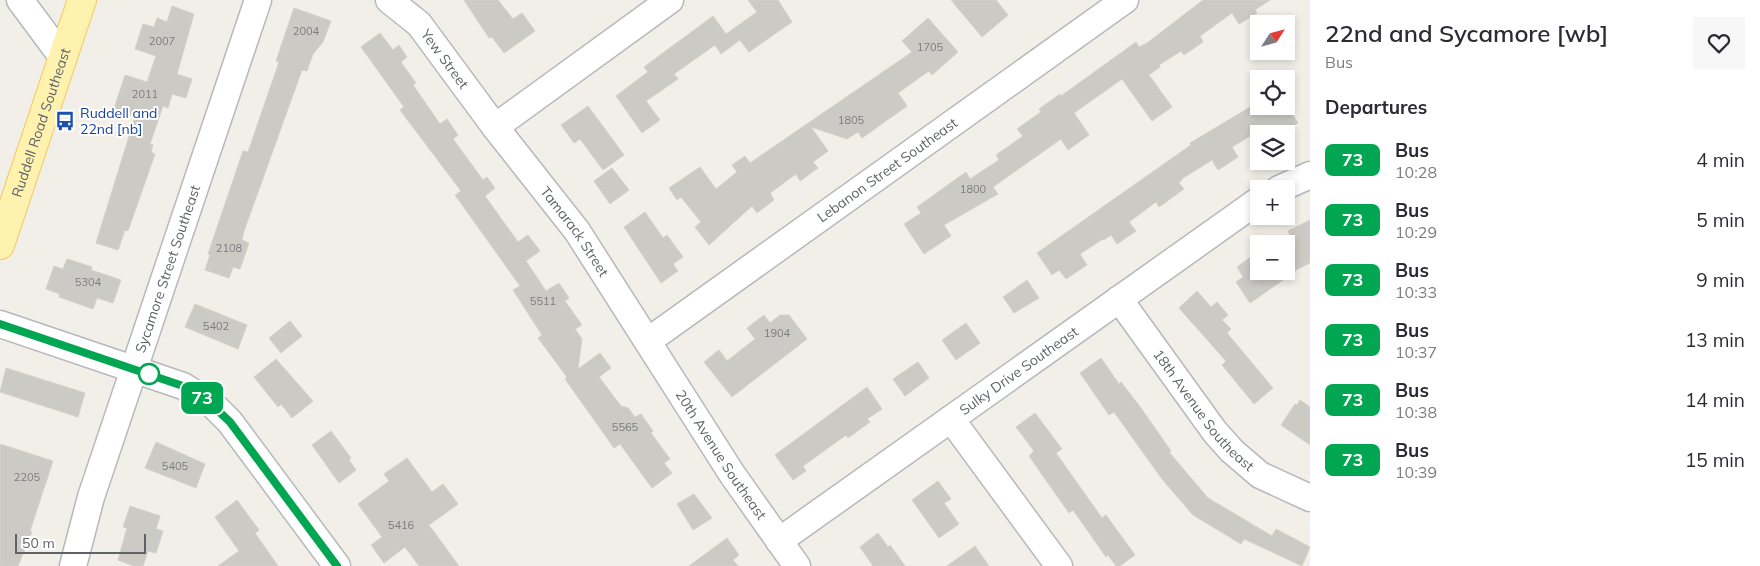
<!DOCTYPE html>
<html lang="en">
<head>
<meta charset="utf-8">
<style>
	:root { --surface:#fff; --page:#f7f7f7; --text:#2b2b33; --muted:#7c7c81 }
	body { margin:0; font-family:Mulish,sans-serif; background:var(--page); color:var(--text); height:100vh; display:flex; flex-direction:column; font-size:19px; white-space:nowrap }
	* { box-sizing:border-box; margin:0 }
	p { font-size:16px; color:var(--muted) }
	.icon { flex:none; width:28px; height:28px; fill:none; stroke:currentColor; stroke-width:2; stroke-linecap:round; stroke-linejoin:round }
	.map { position:relative; flex:1; overflow:hidden }
	.details { display:flex; flex-direction:column; background:var(--surface); width:450px }
	.details>* { flex:none }
	.badge { padding:0 10px; border-radius:8px; font-size:18px; line-height:32px }
	.needle { width:32px; rotate:54deg }
	.controls { position:absolute; left:1250px; top:15px; display:grid; gap:10px }
	.controls a { display:grid; place-items:center; width:45px; height:45px; border-radius:0px; background:var(--surface); box-shadow:0 2px 8px #0003; font-size:25px }
	.scale { position:absolute; left:15px; bottom:12px; width:131px; box-sizing:border-box; padding-left:5px; border:2px solid #5f6368; border-top:0; font-size:14px; line-height:18px; white-space:nowrap; color:#5f6368; -webkit-text-stroke:4px #fff; paint-order:stroke }
	.map>.badge { position:absolute; translate:-50% -50%; box-shadow:0 0 0 2px #fff }
	h2 { padding:0 15px; font-size:19px; line-height:45px }
	.round { display:grid; place-items:center; flex:none; width:52px; height:52px; border-radius:0px; background:var(--page) }
	.head { display:flex; align-items:center; justify-content:space-between; height:85px; padding:0 15px }
	h1 { font-size:24px; font-weight:600; line-height:38px }
	ul { padding:0; list-style:none }
	li { display:flex; align-items:center; gap:15px; height:60px; padding:0 15px }
	li div { flex:1 }
	li b { display:block; font-size:19px }
	li em { font-style:normal }
	li .badge { min-width:55px; font-weight:700; text-align:center }
	main { display:flex; flex:1; min-height:0 }
	.map>svg:first-child { display:block }
</style>
</head>
<body>
<main>
<div class="map">
<svg width="1310" height="566" viewBox="0 0 1310 566">
	<rect width="100%" height="100%" fill="#f1efe8"/>
	<g fill="#cccac5" stroke="#d6d1c6">
		<path d="M464,0H498L513,19L522,13L535,31L504,53L492,37L489,38Z"/>
		<path d="M748,0H778L792,22L749,52L740,40L721,54L715,45L674,74L678,79L646,101L660,120L642,133L616,96L648,72L644,67L713,16L726,34L757,12Z"/>
		<path d="M951,0H996L1008,15L982,37Z"/>
		<path d="M1203,0H1270L1255,10L1257,13L1239,24L1232,13L1200,36L1203,42L1184,55L1181,51L1159,65L1160,67L1149,75L1172,107L1152,121L1122,79L1074,113L1089,135L1068,150L1061,139L993,187L998,194L944,225L951,236L924,254L904,224L921,213L917,207L966,172L970,179L999,160L996,155L1023,136L1017,129L1041,112L1039,109L1060,94L1061,96L1136,42L1139,47L1147,43Z"/>
		<path d="M172,6L194,14L177,74L192,79L186,98L172,94L168,108L163,106L150,144L153,145L151,152L155,154L128,231L125,230L118,250L96,243L135,117L114,109L125,75L147,82L156,56L135,49L143,24L154,27L157,18L167,22Z"/>
		<path d="M294,8L331,21L323,42L313,54L307,71L302,70L244,231L242,240L249,243L240,269L233,267L229,278L205,270L210,255L208,254L243,151L248,152L279,62L276,61Z"/>
		<path d="M928,18L958,52L932,75L929,71L898,93L907,106L862,138L858,132L847,139L811,127L828,151L813,162L818,168L800,181L796,174L770,193L774,200L757,213L752,206L709,245L695,227L701,222L681,197L677,200L669,188L700,167L716,189L737,172L732,165L745,156L750,163L912,52L902,41Z"/>
		<path d="M380,33L393,50L399,45L407,57L401,62L416,83L413,85L440,124L447,119L458,135L453,139L483,180L487,177L495,188L485,196L518,242L528,235L540,251L526,261L546,291L559,283L569,298L565,301L582,325L575,329L582,339L578,369L600,353L611,368L599,377L621,406L628,408L635,417L641,414L653,431L651,433L670,459L664,463L672,473L652,488L620,444L614,448L565,379L567,377L538,338L542,335L513,290L520,286L455,195L461,191L400,110L404,107L361,47Z"/>
		<path d="M588,106L624,155L603,170L580,139L574,143L561,125Z"/>
		<path d="M1252,106H1288L1298,123L1279,134L1255,133L1232,147L1238,157L1218,170L1212,160L1183,178L1179,183L1184,189L1159,207L1156,202L1129,222L1136,231L1117,244L1111,235L1104,240L1103,239L1080,254L1087,265L1066,279L1059,270L1052,275L1037,253L1191,145L1190,143Z"/>
		<path d="M612,168L629,190L610,204L594,181Z"/>
		<path d="M645,212L663,238L667,235L683,257L673,264L678,271L661,283L624,227Z"/>
		<path d="M1310,220V263L1296,270L1286,249V245L1293,242L1288,231Z"/>
		<path d="M1259,251V271H1296L1250,303L1236,282L1243,277L1237,267Z"/>
		<path d="M67,259L92,267L91,270L121,280L113,303L97,298L93,309L59,297L60,294L46,289L54,266L63,269Z"/>
		<path d="M1027,280L1039,298L1014,313L1003,297Z"/>
		<path d="M1197,291L1211,307L1217,302L1228,315L1222,320L1231,329L1227,333L1273,388L1254,404L1222,365L1226,361L1179,308Z"/>
		<path d="M195,304L247,325L238,349L185,327Z"/>
		<path d="M764,315L770,323L780,315H789L807,339L732,397L704,362L719,350L727,361L755,339L747,328Z"/>
		<path d="M290,321L302,336L281,353L269,338Z"/>
		<path d="M966,323L980,343L956,360L942,340Z"/>
		<path d="M1101,358L1119,384L1121,382L1141,408L1171,451L1169,452L1208,498L1272,536L1276,529L1310,547L1302,566L1244,539L1241,544L1193,515L1162,479L1114,412L1109,415L1080,373Z"/>
		<path d="M276,359L313,401L292,418L281,404L278,407L254,377Z"/>
		<path d="M918,362L929,378L905,396L893,379Z"/>
		<path d="M6,368L85,393L78,417L0,392Z"/>
		<path d="M867,387L882,409L867,419L870,422L848,438L846,435L803,466L806,471L793,480L775,455Z"/>
		<path d="M1300,400L1310,407V445L1281,425L1295,404L1297,405Z"/>
		<path d="M1035,413L1062,449L1056,453L1102,518L1106,515L1135,555L1120,566H1116L1108,555L1106,557L1073,510L1069,513L1029,456L1034,451L1016,427Z"/>
		<path d="M331,431L351,458L349,460L356,470L339,483L312,445Z"/>
		<path d="M156,442L205,464L196,488L145,468Z"/>
		<path d="M0,444L53,461L30,531L32,532L18,566H0Z"/>
		<path d="M407,458L432,492L443,484L458,504L429,525L459,566H419L405,547L384,563L371,545L382,537L358,504L389,481L384,474Z"/>
		<path d="M938,481L951,499L944,503L959,524L939,538L912,500Z"/>
		<path d="M694,494L712,518L693,530L677,504Z"/>
		<path d="M237,500L259,530L255,533L278,566H218L239,551L215,517Z"/>
		<path d="M130,506L160,516L156,529L163,531L156,553L148,551L143,566H134L118,560L127,528L123,527Z"/>
		<path d="M878,533L888,547L890,545L905,566H873L860,547Z"/>
		<path d="M727,538L739,555L733,560L738,566H689Z"/>
		<path d="M975,546L989,566H947Z"/>
	</g>
	<g fill="none" stroke-linecap="round" stroke-linejoin="round">
		<defs>
			<g id="minor">
				<path d="M20,0L63,58"/>
				<path id="s1" d="M389,0L419,24L495,127L577,231L732,474L797,566"/>
				<path d="M495,127L670,0"/>
				<path d="M1279,189L1310,175"/>
				<path id="s2" d="M1119,299L1215,432L1232,451L1260,475L1310,498"/>
				<path d="M0,324L183,386L213,405L230,422L337,566"/>
				<path id="s3" d="M648,341L1125,0"/>
				<path d="M951,419L1059,566"/>
				<path id="s4" d="M779,541L1259,200"/>
				<path id="s5" d="M73,566L91,497L258,0"/>
			</g>
			<g id="major">
				<path id="s6" d="M0,245L82,0"/>
			</g>
		</defs>
		<use href="#minor" stroke="#b5b8bc" stroke-width="29"/>
		<use href="#major" stroke="#f2c960" stroke-width="30"/>
		<use href="#minor" stroke="#fff" stroke-width="26"/>
		<use href="#major" stroke="#fff2af" stroke-width="28"/>
	</g>
	<g fill="none" stroke-linecap="round" stroke-linejoin="round">
		<defs>
			<path id="line" d="M0,324L183,386L213,406L230,422L337,566"/>
		</defs>
		<use href="#line" stroke="#fff" stroke-width="11"/>
		<use href="#line" stroke="#00a651" stroke-width="8"/>
	</g>
	<defs>
		<symbol id="bus-bare" viewBox="-9 -9 18 18"><path d="M-5-6H5V4H4V6H2V4H-2V6H-4V4H-5ZM-3.5-4V0h7V-4ZM-3.5 1.2v1.5H-2V1.2ZM2 1.2v1.5H3.5V1.2Z" fill="#1a4fb4" stroke="#fff" stroke-width="2.5" paint-order="stroke"/></symbol>
	</defs>
	<g fill-rule="evenodd">
		<use href="#bus-bare" x="51" y="107" width="28" height="28"/>
	</g>
	<circle fill="#fff" stroke="#00a651" stroke-width="2.5" cx="149" cy="374" r="10"/>
	<g text-anchor="middle" stroke-width="4" stroke-linejoin="round" paint-order="stroke">
		<g font-size="11" fill="#7a7d7f">
			<text x="306" y="35">2004</text>
			<text x="162" y="45">2007</text>
			<text x="930" y="51">1705</text>
			<text x="145" y="98">2011</text>
			<text x="851" y="124">1805</text>
			<text x="973" y="193">1800</text>
			<text x="229" y="252">2108</text>
			<text x="88" y="286">5304</text>
			<text x="543" y="305">5511</text>
			<text x="216" y="330">5402</text>
			<text x="777" y="337">1904</text>
			<text x="625" y="431">5565</text>
			<text x="175" y="470">5405</text>
			<text x="27" y="481">2205</text>
			<text x="401" y="529">5416</text>
		</g>
		<g font-size="14" fill="#5f6368" stroke="#fff">
			<text dy="5" stroke="none"><textPath href="#s1" startOffset="82">Yew Street</textPath></text>
			<text dy="5" stroke="none"><textPath href="#s6" startOffset="129">Ruddell Road Southeast</textPath></text>
			<text dy="5" stroke="none"><textPath href="#s3" startOffset="294">Lebanon Street Southeast</textPath></text>
			<text dy="5" stroke="none"><textPath href="#s1" startOffset="298">Tamarack Street</textPath></text>
			<text dy="5" stroke="none"><textPath href="#s5" startOffset="312">Sycamore Street Southeast</textPath></text>
			<text dy="5" stroke="none"><textPath href="#s4" startOffset="294">Sulky Drive Southeast</textPath></text>
			<text dy="5" stroke="none"><textPath href="#s2" startOffset="140">18th Avenue Southeast</textPath></text>
			<text dy="5" stroke="none"><textPath href="#s1" startOffset="565">20th Avenue Southeast</textPath></text>
		</g>
		<g font-size="14" fill="#164399" stroke="#fff" text-anchor="start">
			<text x="80" y="118">Ruddell and<tspan x="80" dy="16">22nd [nb]</tspan></text>
		</g>
	</g>
</svg>
<div class="controls">
<a><svg class="needle" viewBox="-14 -14 28 28"><path d="M0-13l5 13h-10z" fill="#e53935"/><path d="M0 13l5-13h-10z" fill="#7c7c81"/></svg></a>
<a><svg class="icon" aria-label="locate" viewBox="0 0 24 24"><circle cx="12" cy="12" r="6"/><path d="M12 2v4M12 18v4M2 12h4M18 12h4"/></svg></a>
<a><svg class="icon" aria-label="layers" viewBox="0 0 24 24"><path d="M12 4l9 5-9 5-9-5zM3 14l9 5 9-5"/></svg></a>
<a>+</a>
<a>−</a>
</div>
<div class="scale">50 m</div>
<b class="badge" style="left:202px;top:398px;background:#00a651;color:#fff">73</b>
</div>
<section class="details">
<div class="head"><div><h1>22nd and Sycamore [wb]</h1><p>Bus</p></div><a class="round"><svg class="icon" aria-label="heart" viewBox="0 0 24 24"><path d="M12 20l-8-8c-3-5 5-10 8-4 3-6 11-1 8 4z"/></svg></a></div>
<h2>Departures</h2>
<ul>
<li><span class="badge" style="background:#00a651;color:#fff">73</span><div><b>Bus</b><p>10:28</p></div><em>4 min</em></li>
<li><span class="badge" style="background:#00a651;color:#fff">73</span><div><b>Bus</b><p>10:29</p></div><em>5 min</em></li>
<li><span class="badge" style="background:#00a651;color:#fff">73</span><div><b>Bus</b><p>10:33</p></div><em>9 min</em></li>
<li><span class="badge" style="background:#00a651;color:#fff">73</span><div><b>Bus</b><p>10:37</p></div><em>13 min</em></li>
<li><span class="badge" style="background:#00a651;color:#fff">73</span><div><b>Bus</b><p>10:38</p></div><em>14 min</em></li>
<li><span class="badge" style="background:#00a651;color:#fff">73</span><div><b>Bus</b><p>10:39</p></div><em>15 min</em></li>
</ul>
</section>
</main>
</body>
</html>
